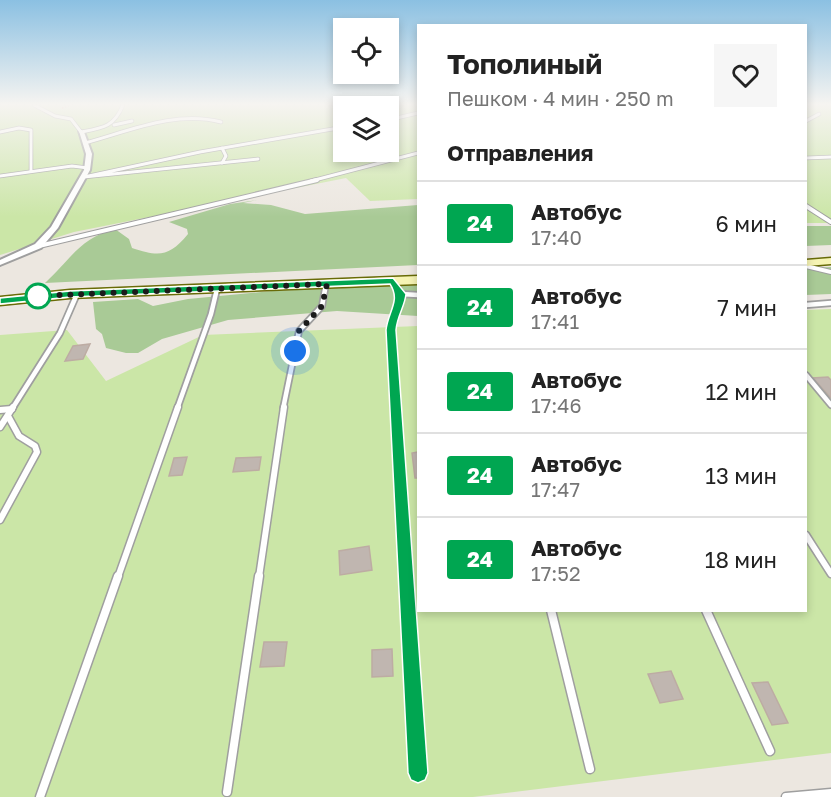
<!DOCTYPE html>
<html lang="ru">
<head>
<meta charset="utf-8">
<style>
	:root { --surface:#fff; --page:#f6f6f6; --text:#222; --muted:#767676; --line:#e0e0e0 }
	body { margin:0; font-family:"Golos Text",sans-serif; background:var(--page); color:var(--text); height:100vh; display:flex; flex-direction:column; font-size:22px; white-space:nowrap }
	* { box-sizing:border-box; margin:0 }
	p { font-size:20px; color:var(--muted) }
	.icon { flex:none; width:33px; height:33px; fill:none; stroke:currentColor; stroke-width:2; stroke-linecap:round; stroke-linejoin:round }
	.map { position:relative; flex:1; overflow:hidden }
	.panel { position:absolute; left:417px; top:24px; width:390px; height:588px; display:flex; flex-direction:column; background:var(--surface); border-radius:0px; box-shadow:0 3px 9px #0003 }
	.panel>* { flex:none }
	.badge { padding:0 12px; border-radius:4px; font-size:21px; line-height:39px }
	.controls { position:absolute; left:333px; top:18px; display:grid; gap:12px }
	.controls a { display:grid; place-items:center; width:66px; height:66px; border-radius:0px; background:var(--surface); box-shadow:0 3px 9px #0003; font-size:30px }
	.you { position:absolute; width:30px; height:30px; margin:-15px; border:4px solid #fff; border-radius:50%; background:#1a73e8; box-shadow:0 0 0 9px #1a73e833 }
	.map>.badge { position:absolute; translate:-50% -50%; box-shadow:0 0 0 3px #fff }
	h2 { padding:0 30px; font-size:22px; line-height:54px }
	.round { display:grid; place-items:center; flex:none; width:63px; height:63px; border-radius:0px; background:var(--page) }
	.overview { display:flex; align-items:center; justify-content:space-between; height:102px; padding:0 30px }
	h1 { font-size:28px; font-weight:700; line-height:45px }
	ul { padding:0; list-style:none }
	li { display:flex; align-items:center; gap:18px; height:84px; padding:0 30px; border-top:2px solid var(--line) }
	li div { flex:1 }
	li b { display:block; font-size:22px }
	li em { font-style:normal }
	li .badge { min-width:66px; font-weight:700; text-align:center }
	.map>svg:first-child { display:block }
</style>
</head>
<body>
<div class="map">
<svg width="831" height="797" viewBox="0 0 831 797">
	<rect width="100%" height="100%" fill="#ece7e0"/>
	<g fill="#cbe6a7" fill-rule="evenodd">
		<path d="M0,105H418V199L370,201L346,178L74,232L0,255ZM344,106H388V152H344Z"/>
		<rect x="806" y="105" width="25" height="118"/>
		<path d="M831,309V753L473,797H0V335L67,330L106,381L203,335L418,326V610H806V310Z"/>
	</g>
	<g fill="#a9ca96">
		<path d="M257,200L243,203L271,205L305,214L418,205V265L45,283C71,259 80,238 115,229L129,239L132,248C159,257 169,257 188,234L187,229L169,222L230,204Z"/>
		<path d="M831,226V245L806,246V226Z"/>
		<path d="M831,267V294L806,295V268Z"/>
		<path d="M418,285V316L337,311L228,320L162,339L138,353H126L106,348L102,334L96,329L93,302L138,299L153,306L188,299L272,291Z"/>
	</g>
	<g fill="#c0b6b0" stroke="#bdaca3" stroke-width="1.5">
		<path d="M90,344L83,359L65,361L73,346Z"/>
		<path d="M828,377L831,380V398L813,378Z"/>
		<path d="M418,452V478H415L412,453Z"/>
		<path d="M187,457L182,475L169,476L174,458Z"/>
		<path d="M261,457L259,470L233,472L236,458Z"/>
		<path d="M369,546L372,570L340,575L339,551Z"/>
		<path d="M264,642H287L284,666L260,667Z"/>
		<path d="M392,649L393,676L372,677V650Z"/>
		<path d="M671,671L683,699L660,703L648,674Z"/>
		<path d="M768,682L788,723L772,725L752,683Z"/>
	</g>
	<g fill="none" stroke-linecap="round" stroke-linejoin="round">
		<defs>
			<g id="lane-far4">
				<path d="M34,105L55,116L71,119L81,132C103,128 114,127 123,105"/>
				<path d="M388,120L418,113"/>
				<path d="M806,121L819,114"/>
				<path d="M114,125L132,121"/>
				<path d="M0,132L19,128L31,130V171"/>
				<path d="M85,143C129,131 176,110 221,122"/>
				<path d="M222,148L226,156L222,163"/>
				<path d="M806,158L831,157"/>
				<path d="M258,159L84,177L200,152L344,127"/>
				<path d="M0,176L72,166L88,168"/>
				<path d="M311,181L418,153"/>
			</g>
			<g id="lane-far3">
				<path d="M806,206L831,222"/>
				<path d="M39,246L317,180"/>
				<path d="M806,266L831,272"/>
			</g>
			<g id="lane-far2">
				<path d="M393,281L401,294L391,330L396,409"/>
				<path d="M401,294L418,295"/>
				<path d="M806,305L831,303"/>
				<path d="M806,375L831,405"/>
				<path d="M12,409L60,333L77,294"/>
				<path d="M177,409L211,314L217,289"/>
				<path d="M283,409L299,331L322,306L326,284"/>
			</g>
			<g id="lane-far1">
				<path d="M396,407L406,577"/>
				<path d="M0,410L12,409"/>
				<path d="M0,427L13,407"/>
				<path d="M0,520L37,452L35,446L19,436L8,416"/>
				<path d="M806,535L831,574"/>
				<path d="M118,577L178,407"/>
				<path d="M259,577L284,407"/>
			</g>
			<g id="lane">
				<path d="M406,576L418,773"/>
				<path d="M551,610L590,769"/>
				<path d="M706,610L770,751"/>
				<path d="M227,792L259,576"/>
				<path d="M40,797L118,576"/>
				<path d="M786,797L831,793"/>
			</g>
			<path id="street" d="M79,131L84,132L92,154L90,170L58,228L41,248L0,265V260L35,244L51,227L84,170L86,154Z"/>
			<g id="secondary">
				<path d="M831,258V264L806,266V260Z"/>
				<path d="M418,276V284L70,298L0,305V297L70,290Z"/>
			</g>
		</defs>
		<use href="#lane-far4" stroke="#9f9f9f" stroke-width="4.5"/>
		<use href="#lane-far3" stroke="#9f9f9f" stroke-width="6"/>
		<use href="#lane-far2" stroke="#9f9f9f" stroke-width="8"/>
		<use href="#lane-far1" stroke="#9f9f9f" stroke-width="9"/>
		<use href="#lane" stroke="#9f9f9f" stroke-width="11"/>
		<use href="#street" stroke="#9f9f9f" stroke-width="4"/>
		<use href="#secondary" stroke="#686b08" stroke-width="3"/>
		<path stroke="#f46c69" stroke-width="1.5" stroke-dasharray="1.5 1.5" stroke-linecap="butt" d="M62,108L71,105"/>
		<use href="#lane-far4" stroke="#fff" stroke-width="3"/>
		<use href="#lane-far3" stroke="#fff" stroke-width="4"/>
		<use href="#lane-far2" stroke="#fff" stroke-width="4.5"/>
		<use href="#lane-far1" stroke="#fff" stroke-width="6"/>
		<use href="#lane" stroke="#fff" stroke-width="8"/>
		<use href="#street" fill="#fff" fill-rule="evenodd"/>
		<use href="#secondary" fill="#f6f4b4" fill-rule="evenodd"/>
	</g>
	<linearGradient id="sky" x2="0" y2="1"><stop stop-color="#8bc0e2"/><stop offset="0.48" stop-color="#f6f4f1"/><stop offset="1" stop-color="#f6f4f1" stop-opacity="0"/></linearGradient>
	<rect width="831" height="217" fill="url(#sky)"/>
	<path fill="#00a651" stroke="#fff" stroke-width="1.5" d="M393,278L406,294C405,306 397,316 396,330L428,773L425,780L418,783L411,780L408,773L386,330C388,311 401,301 390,284L70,297L0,304V298L70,291Z"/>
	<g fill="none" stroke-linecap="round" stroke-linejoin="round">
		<path stroke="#1b1b1b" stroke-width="6" stroke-dasharray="0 10.8" d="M38,296L327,284L322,306L299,331L295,351"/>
	</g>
	<circle fill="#fff" stroke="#00a651" stroke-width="3" cx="38" cy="296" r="12"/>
</svg>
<div class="controls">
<a><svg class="icon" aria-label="locate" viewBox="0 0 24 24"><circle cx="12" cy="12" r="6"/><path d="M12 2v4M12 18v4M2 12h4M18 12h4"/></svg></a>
<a><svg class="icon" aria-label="layers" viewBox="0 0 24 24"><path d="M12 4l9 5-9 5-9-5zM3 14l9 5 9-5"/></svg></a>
</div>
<div class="you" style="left:295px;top:351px"></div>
<section class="panel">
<div class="overview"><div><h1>Тополиный</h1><p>Пешком · 4 мин · 250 m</p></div><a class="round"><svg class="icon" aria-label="heart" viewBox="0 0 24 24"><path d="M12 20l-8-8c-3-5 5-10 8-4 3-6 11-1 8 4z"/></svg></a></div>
<h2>Отправления</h2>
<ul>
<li><span class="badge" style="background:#00a651;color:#fff">24</span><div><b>Автобус</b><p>17:40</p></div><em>6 мин</em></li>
<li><span class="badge" style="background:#00a651;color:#fff">24</span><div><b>Автобус</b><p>17:41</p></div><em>7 мин</em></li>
<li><span class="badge" style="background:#00a651;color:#fff">24</span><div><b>Автобус</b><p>17:46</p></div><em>12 мин</em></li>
<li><span class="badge" style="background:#00a651;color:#fff">24</span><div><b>Автобус</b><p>17:47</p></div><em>13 мин</em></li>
<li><span class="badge" style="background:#00a651;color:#fff">24</span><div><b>Автобус</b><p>17:52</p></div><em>18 мин</em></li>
</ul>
</section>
</div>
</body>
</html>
